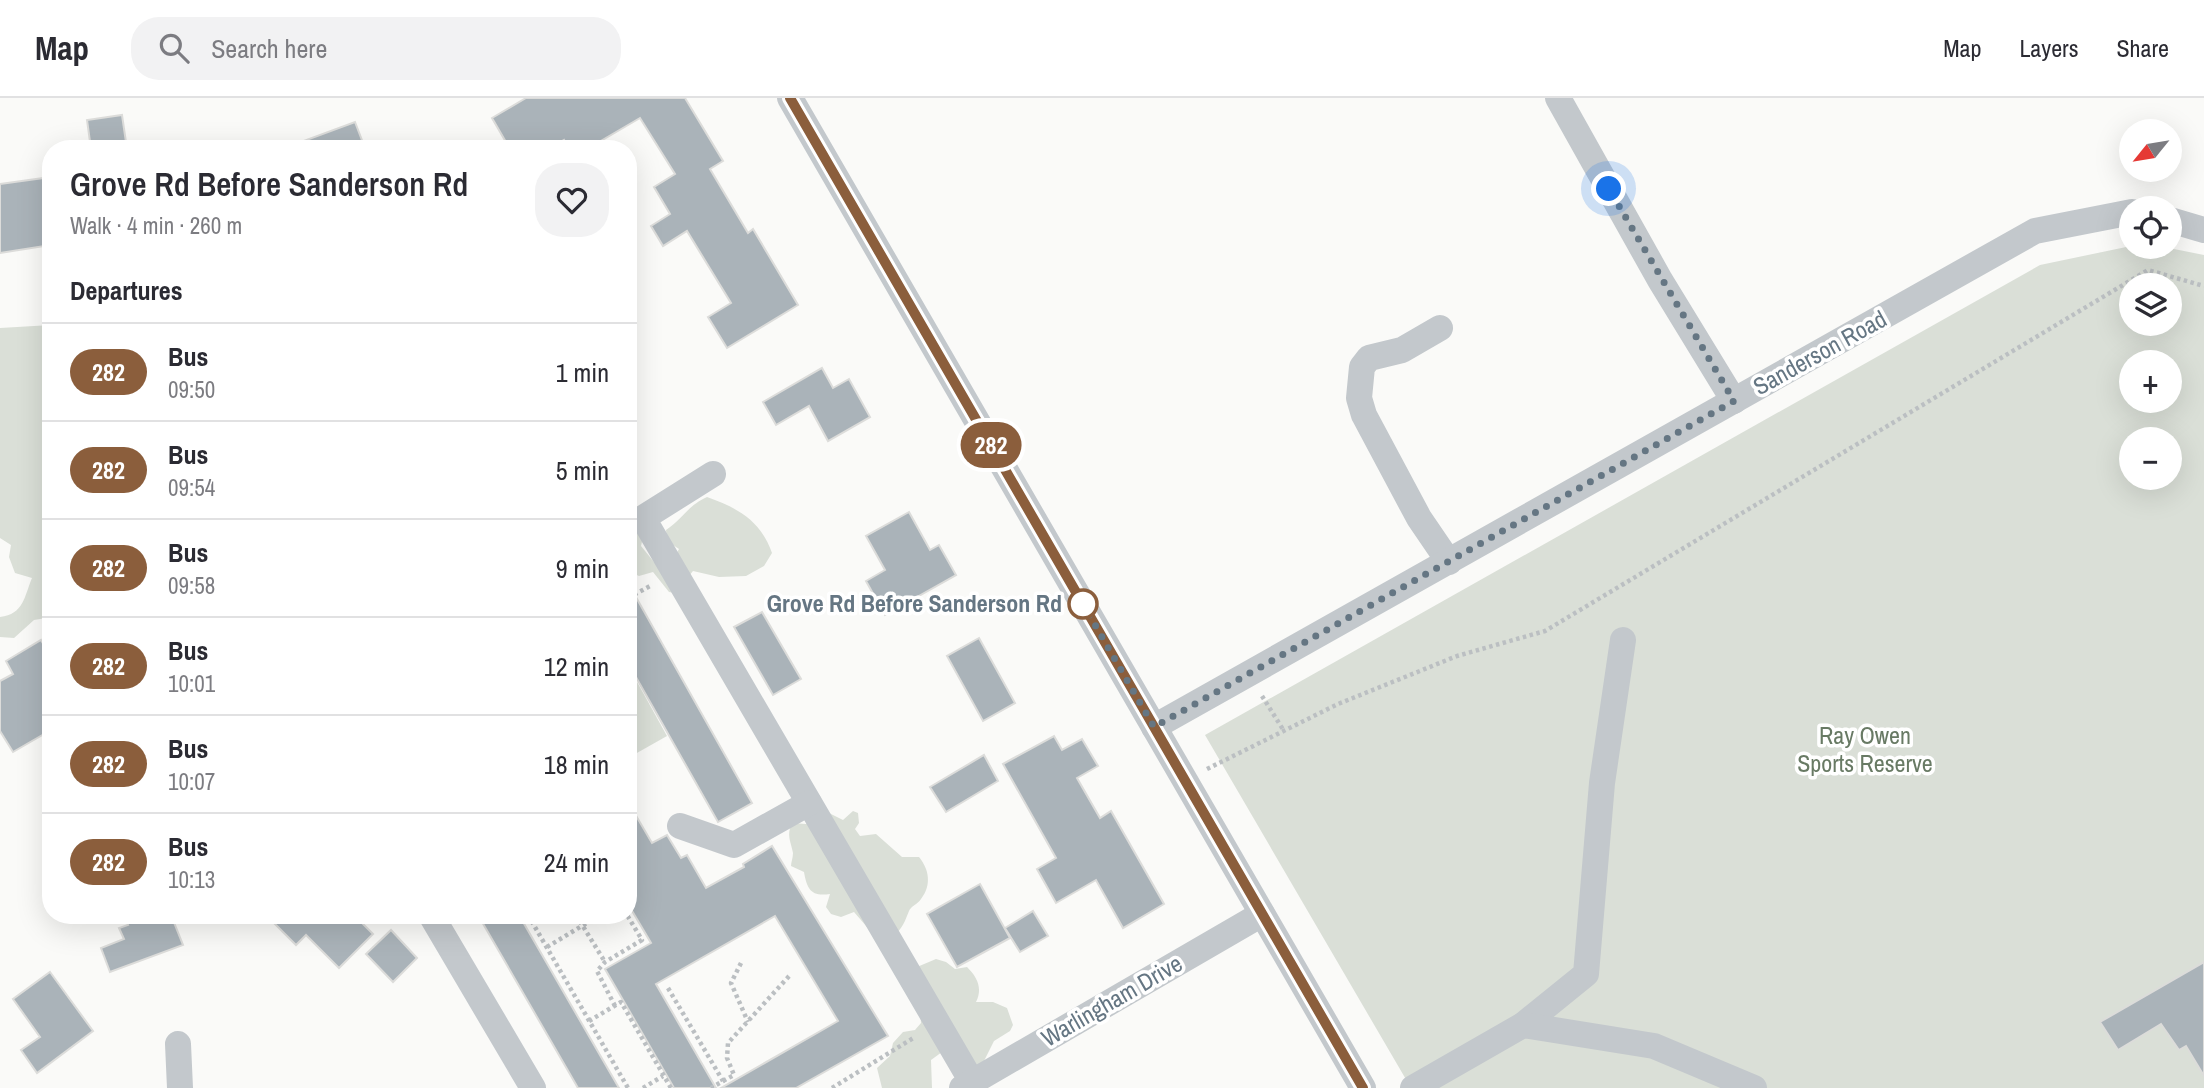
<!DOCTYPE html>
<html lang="en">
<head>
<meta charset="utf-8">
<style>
	:root { --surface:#fff; --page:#f2f2f3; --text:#2b2b33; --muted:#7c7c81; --line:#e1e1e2 }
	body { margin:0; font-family:"Archivo Narrow",sans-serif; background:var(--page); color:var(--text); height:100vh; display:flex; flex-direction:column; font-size:26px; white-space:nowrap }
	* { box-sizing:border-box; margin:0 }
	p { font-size:23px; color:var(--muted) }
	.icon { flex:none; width:38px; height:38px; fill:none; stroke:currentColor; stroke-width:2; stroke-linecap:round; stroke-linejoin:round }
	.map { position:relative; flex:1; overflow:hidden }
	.sheet { position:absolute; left:42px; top:42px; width:595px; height:784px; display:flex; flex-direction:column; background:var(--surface); border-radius:28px; box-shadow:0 7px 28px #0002 }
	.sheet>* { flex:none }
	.badge { padding:0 14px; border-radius:23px; font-size:24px; line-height:46px }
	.needle { width:46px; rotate:240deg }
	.controls { position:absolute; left:2119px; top:21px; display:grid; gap:14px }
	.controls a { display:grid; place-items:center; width:63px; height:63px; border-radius:50%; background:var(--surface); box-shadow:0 7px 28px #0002; font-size:35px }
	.you { position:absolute; width:35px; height:35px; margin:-18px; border:5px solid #fff; border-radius:50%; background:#1a73e8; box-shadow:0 0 0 10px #1a73e833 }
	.map>.badge { position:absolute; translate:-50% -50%; box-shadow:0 0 0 4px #fff }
	h2 { padding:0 28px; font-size:26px; line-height:63px }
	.round { display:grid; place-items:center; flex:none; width:74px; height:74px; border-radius:28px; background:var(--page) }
	.overview { display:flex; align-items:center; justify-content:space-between; height:119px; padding:0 28px }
	h1 { font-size:33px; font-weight:600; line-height:52px }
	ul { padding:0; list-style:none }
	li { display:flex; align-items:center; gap:21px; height:98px; padding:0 28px; border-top:2px solid var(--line) }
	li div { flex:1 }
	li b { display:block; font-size:26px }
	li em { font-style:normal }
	li .badge { min-width:77px; font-weight:700; text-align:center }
	header { display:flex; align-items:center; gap:42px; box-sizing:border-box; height:98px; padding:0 35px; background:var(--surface); border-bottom:2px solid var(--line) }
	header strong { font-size:33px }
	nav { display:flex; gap:38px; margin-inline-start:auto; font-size:24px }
	.search { width:490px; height:63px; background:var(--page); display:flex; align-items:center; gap:18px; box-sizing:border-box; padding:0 24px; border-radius:28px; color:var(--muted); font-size:26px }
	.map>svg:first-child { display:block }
</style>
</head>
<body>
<header>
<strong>Map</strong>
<div class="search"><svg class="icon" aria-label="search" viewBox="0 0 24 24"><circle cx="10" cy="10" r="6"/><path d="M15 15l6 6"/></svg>Search here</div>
<nav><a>Map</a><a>Layers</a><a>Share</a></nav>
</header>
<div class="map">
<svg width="2204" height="990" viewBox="0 0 2204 990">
	<rect width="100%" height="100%" fill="#fafaf8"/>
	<g fill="#dadfd7" fill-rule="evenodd">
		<path d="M2131,148L2164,149L2204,157V990H1411L1205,637L2040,167ZM2132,187H2170V226H2132ZM2132,264H2170V303H2132ZM2132,341H2170V380H2132Z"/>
		<path d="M51,227V523L46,520L34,522L14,540L0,539V519C24,516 24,499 32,480L15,475L9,459L11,447L0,440V230Z"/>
		<path d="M707,399C738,410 761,423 772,455L764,468L746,478L719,479L693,473L675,495L669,494L653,474L639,478L628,473V419L639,423L645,431L641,448L654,464L674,460L679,451L667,443L666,432C683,421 687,408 707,399Z"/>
		<path d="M631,573L667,638L628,660Z"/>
		<path d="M825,713L843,722L853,713L858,715L859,725L855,731L860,738L876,736L902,759H919C929,771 932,787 921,801C918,806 911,808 909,813C905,823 903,829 895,837L867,829L854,814L841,819L831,816L826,809L830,796C811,799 807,791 804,774L791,768C791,764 793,760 793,755C791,744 786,737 792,725L806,726Z"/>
		<path d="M936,861L946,864L955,871L967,869C977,879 983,890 976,904H993L1007,910L1013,927L1010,933L994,943L980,971L942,954L931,962L932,990H882L877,970L890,958L893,945L903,934L915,932L921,925L917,869Z"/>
	</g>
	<g fill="#aab3b9" stroke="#dcdcda" stroke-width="2">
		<path d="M526,0H685L723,63L710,71L748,135L753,131L798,207L727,250L708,219L731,205L687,133L663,148L651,128L670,116L654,89L675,76L640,20L587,51H569L564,42L549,51H510L492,20Z"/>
		<path d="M122,17L127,51H91L87,22Z"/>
		<path d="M355,24L363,45L346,51H291L290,48Z"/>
		<path d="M51,79V147L0,155V86Z"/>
		<path d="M822,270L833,290L849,281L870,319L828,343L809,308L776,327L763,304Z"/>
		<path d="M909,414L930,452L939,447L956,477L885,517L866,483L885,472L866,438Z"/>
		<path d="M628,485L752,705L718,724L628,565Z"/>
		<path d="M762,514L801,581L773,597L734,529Z"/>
		<path d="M979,540L1015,605L983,623L947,558Z"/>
		<path d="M41,542L51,559V632L13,654L0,633V583L13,576L6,563Z"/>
		<path d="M1054,638L1062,652L1082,641L1098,668L1077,680L1100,720L1111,713L1164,806L1123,830L1096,782L1056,805L1037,771L1056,760L1003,666Z"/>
		<path d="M984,657L998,683L946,714L930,689Z"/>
		<path d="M628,704L652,745L667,737L681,760L687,757L706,790L744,769L743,766L772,748L888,938L796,990H721L838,923L775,818L656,886L716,990H674L605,871L651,845L628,806Z"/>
		<path d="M980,786L1010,840L957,869L927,816Z"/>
		<path d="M1033,813L1048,838L1020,854L1005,830Z"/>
		<path d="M124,817H171L183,847L110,874L101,850L124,841L119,830L128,827Z"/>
		<path d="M266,817H354L373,836L339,870L306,837L296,847Z"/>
		<path d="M478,817H519L619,990H578Z"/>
		<path d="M391,832L417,860L393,884L366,856Z"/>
		<path d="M2204,864V978L2186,948L2179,952L2161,926L2118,952L2100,924Z"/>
		<path d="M50,874L93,933L37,975L21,952L40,939L13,901Z"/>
	</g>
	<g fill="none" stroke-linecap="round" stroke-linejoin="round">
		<g stroke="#bbbfc2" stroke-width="4.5" stroke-dasharray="3.5 3.5" stroke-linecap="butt">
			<path d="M628,500L652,487"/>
			<path d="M1262,598L1284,633"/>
			<path d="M1207,671L1338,606L1457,558L1545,533L2148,172L2204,188"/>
			<path d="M628,722L632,720"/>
			<path d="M528,817L628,990"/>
			<path d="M576,817L605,864"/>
			<path d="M547,849L600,817"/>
			<path d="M741,865L731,885L748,924"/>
			<path d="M668,890L723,983L711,990"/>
			<path d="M615,908L597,873L605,864L642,842L627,817"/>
			<path d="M589,923L621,904L671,990"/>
			<path d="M723,983L734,977L727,960L728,945L791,876"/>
			<path d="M643,990L663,978"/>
			<path d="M832,990L915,939"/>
		</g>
		<g stroke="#c3c8cc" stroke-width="26">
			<path d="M790,0L1363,990"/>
			<path d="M1558,0L1660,182L1734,303"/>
			<path d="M2170,122L2204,132"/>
			<path d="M1440,230L1402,252L1369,260L1362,269L1359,300L1364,317L1419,420L1449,464"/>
			<path d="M713,376L643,420L972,984"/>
			<path d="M1154,629L2035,133L2132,114"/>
			<path d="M680,728L734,747L809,705"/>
			<path d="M431,817L533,990"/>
			<path d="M1523,927L1586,876L1602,685L1623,542"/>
			<path d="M178,946L180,990"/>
			<path d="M962,990L1262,816"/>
			<path d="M1413,990L1523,927L1654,948L1754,990"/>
		</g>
	</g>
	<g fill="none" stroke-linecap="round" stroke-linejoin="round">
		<defs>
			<path id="line" d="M790,0L1363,990"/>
		</defs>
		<use href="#line" stroke="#fff" stroke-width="16"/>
		<use href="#line" stroke="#8b5e3c" stroke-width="10"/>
		<path stroke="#657683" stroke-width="7" stroke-dasharray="0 12.6" d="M1083,506L1154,629L1734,303L1609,91"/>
	</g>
	<circle fill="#fff" stroke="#8b5e3c" stroke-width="3.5" cx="1083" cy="506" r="14"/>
	<g text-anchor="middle" stroke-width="7" stroke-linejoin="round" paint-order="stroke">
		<g font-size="24" fill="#657683" stroke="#fff">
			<text transform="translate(1820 255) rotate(-29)" y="8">Sanderson Road</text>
			<text transform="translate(1112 903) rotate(-30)" y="8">Warlingham Drive</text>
		</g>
		<g font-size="24" font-weight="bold" fill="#657683" stroke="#fff" text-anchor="end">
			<text x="1062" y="514">Grove Rd Before Sanderson Rd</text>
		</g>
		<g font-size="24" fill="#687a64" stroke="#fff">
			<text x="1865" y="646">Ray Owen<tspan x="1865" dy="28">Sports Reserve</tspan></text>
		</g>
	</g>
</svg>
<div class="controls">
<a><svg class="needle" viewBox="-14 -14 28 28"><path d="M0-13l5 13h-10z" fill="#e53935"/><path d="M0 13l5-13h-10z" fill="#7c7c81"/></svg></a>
<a><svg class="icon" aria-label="locate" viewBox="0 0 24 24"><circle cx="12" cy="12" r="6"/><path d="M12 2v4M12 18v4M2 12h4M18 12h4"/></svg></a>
<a><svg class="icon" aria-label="layers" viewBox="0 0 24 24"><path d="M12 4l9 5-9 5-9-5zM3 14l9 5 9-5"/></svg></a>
<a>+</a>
<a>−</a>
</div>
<div class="you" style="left:1609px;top:91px"></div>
<b class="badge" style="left:991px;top:347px;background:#8b5e3c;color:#fff">282</b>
<section class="sheet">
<div class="overview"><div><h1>Grove Rd Before Sanderson Rd</h1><p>Walk · 4 min · 260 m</p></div><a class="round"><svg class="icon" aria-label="heart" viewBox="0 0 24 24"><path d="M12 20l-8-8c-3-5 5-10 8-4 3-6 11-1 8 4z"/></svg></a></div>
<h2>Departures</h2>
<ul>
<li><span class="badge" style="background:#8b5e3c;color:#fff">282</span><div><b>Bus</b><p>09:50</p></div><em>1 min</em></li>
<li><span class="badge" style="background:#8b5e3c;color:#fff">282</span><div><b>Bus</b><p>09:54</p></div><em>5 min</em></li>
<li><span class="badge" style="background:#8b5e3c;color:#fff">282</span><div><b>Bus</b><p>09:58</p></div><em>9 min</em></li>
<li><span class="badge" style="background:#8b5e3c;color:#fff">282</span><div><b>Bus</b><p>10:01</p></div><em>12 min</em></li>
<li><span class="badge" style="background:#8b5e3c;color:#fff">282</span><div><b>Bus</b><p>10:07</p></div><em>18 min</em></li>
<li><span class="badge" style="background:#8b5e3c;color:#fff">282</span><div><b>Bus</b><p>10:13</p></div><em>24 min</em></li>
</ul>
</section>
</div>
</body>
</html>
